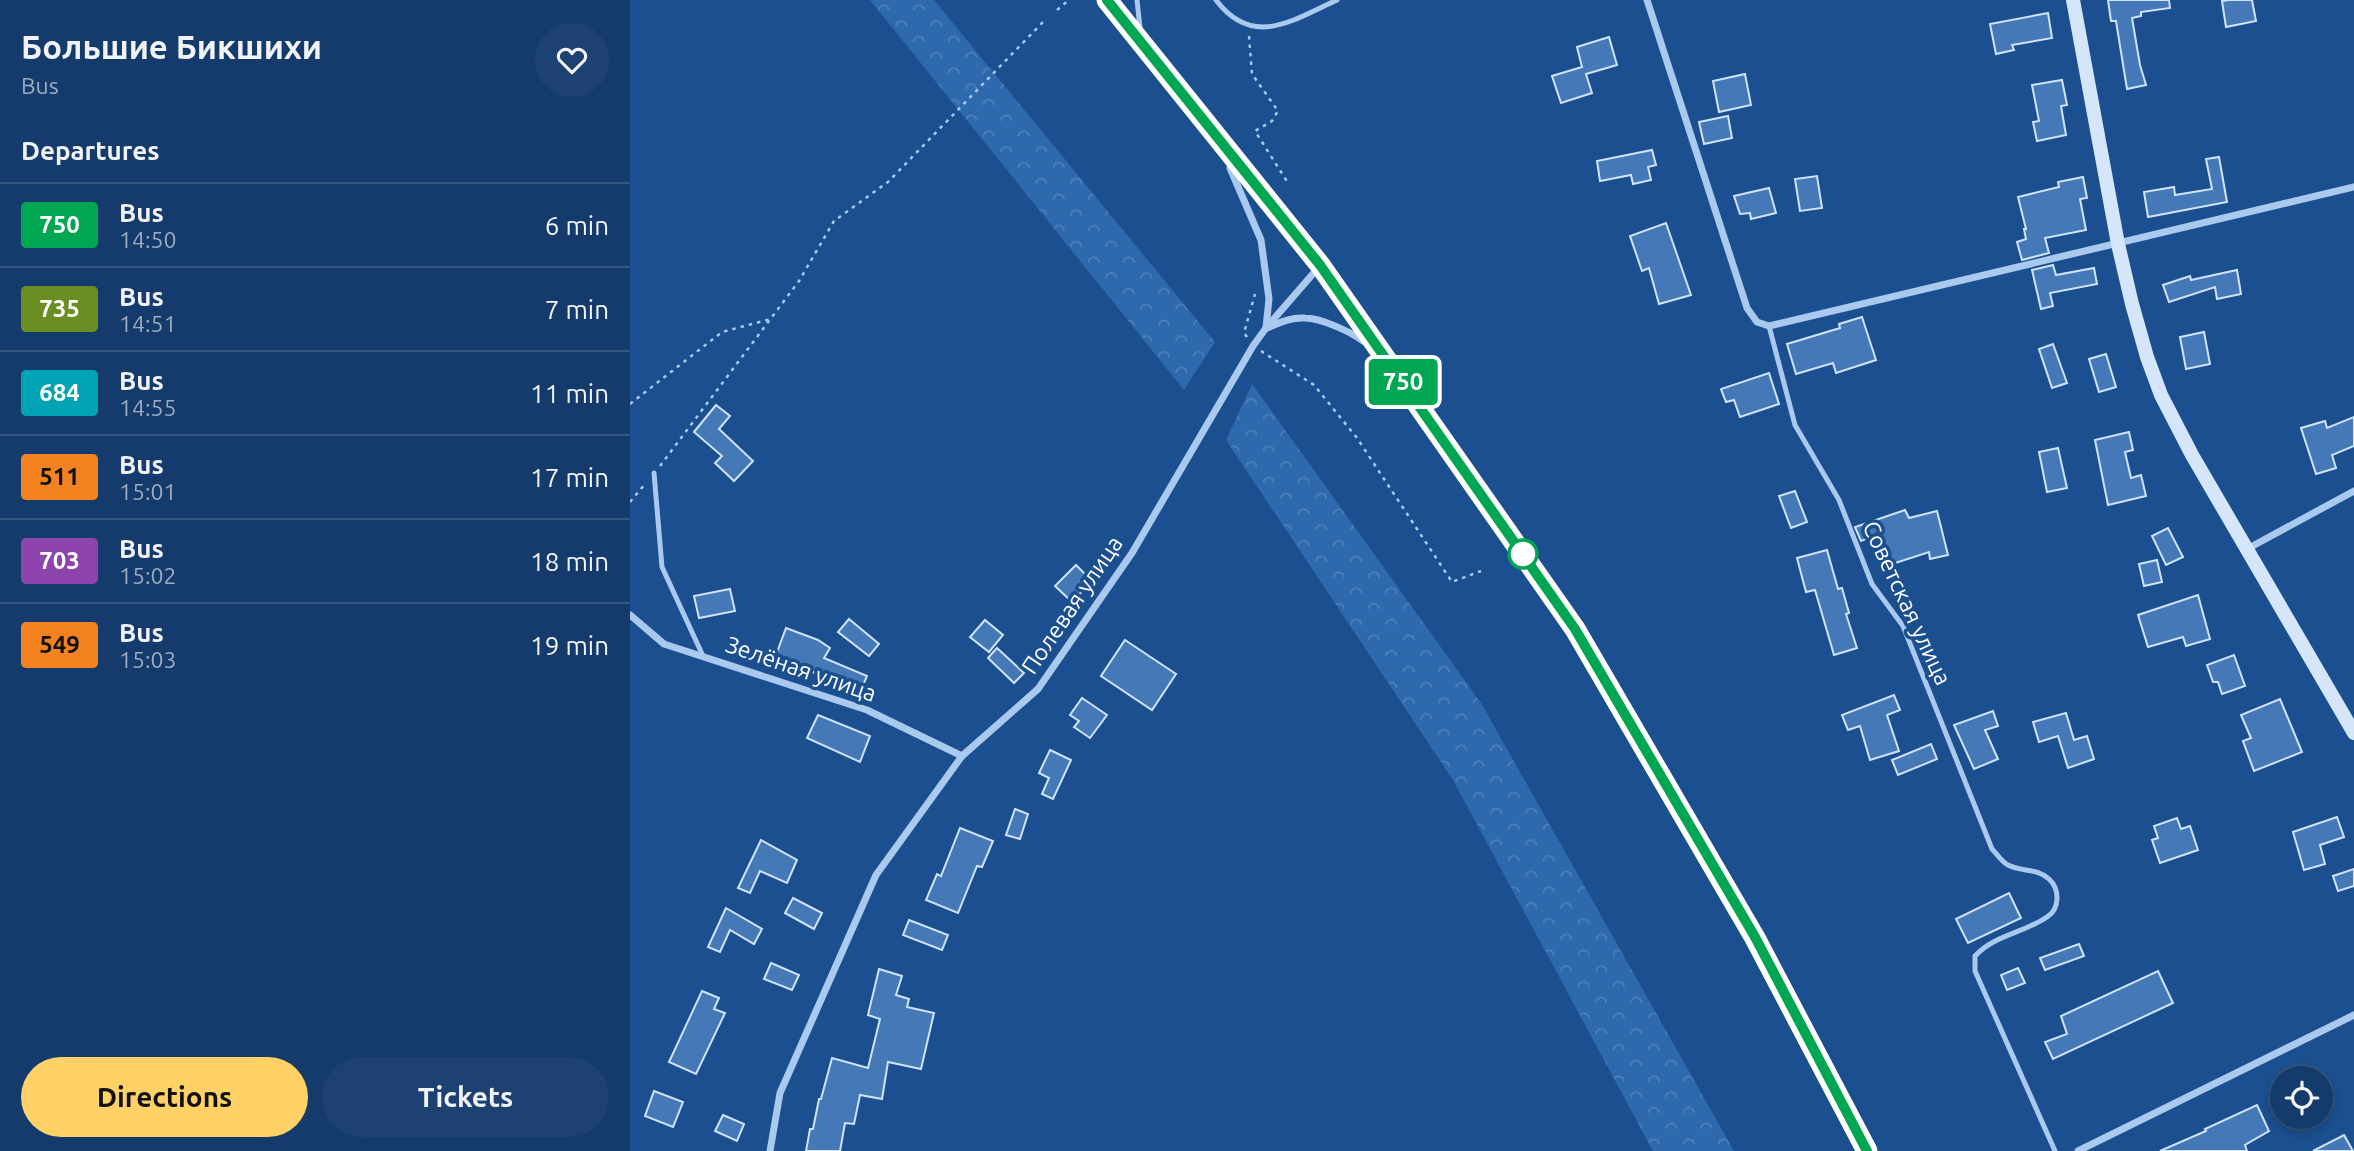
<!DOCTYPE html>
<html lang="en">
<head>
<meta charset="utf-8">
<style>
	:root { --surface:#143b6b; --page:#1d4271; --text:#f1f3f6; --muted:#9dadc1; --line:#33557e; --accent:#ffd166 }
	body { margin:0; font-family:Ubuntu,sans-serif; background:var(--page); color:var(--text); height:100vh; display:flex; flex-direction:column; font-size:26px; white-space:nowrap }
	* { box-sizing:border-box; margin:0 }
	p { font-size:23px; color:var(--muted) }
	.icon { flex:none; width:38px; height:38px; fill:none; stroke:currentColor; stroke-width:2; stroke-linecap:round; stroke-linejoin:round }
	.map { position:relative; flex:1; overflow:hidden }
	.side { display:flex; flex-direction:column; background:var(--surface); width:630px }
	.side>* { flex:none }
	.badge { padding:0 14px; border-radius:5px; font-size:24px; line-height:46px }
	.buttons { position:absolute; left:1640px; top:1066px; display:grid; gap:14px }
	.buttons a { display:grid; place-items:center; width:63px; height:63px; border-radius:50%; background:var(--surface); box-shadow:0 4px 10px #0003,0 0 0 2px var(--line); font-size:35px }
	.map>.badge { position:absolute; translate:-50% -50%; box-shadow:0 0 0 4px #fff }
	h2 { padding:0 21px; font-size:26px; line-height:63px }
	.round { display:grid; place-items:center; flex:none; width:74px; height:74px; border-radius:37px; background:var(--page) }
	.head { display:flex; align-items:center; justify-content:space-between; height:119px; padding:0 21px }
	h1 { font-size:33px; font-weight:600; line-height:52px }
	.cta { display:flex; gap:14px; margin-top:auto; padding:14px 21px }
	.cta a { flex:1; height:80px; border-radius:42px; background:var(--accent); color:#111; font-size:28px; font-weight:600; line-height:80px; text-align:center }
	.cta a+a { background:var(--page); color:var(--text) }
	ul { padding:0; list-style:none }
	li { display:flex; align-items:center; gap:21px; height:84px; padding:0 21px; border-top:2px solid var(--line) }
	li div { flex:1 }
	li b { display:block; font-size:26px }
	li em { font-style:normal }
	li .badge { min-width:77px; font-weight:700; text-align:center }
	main { display:flex; flex:1; min-height:0 }
	.map>svg:first-child { display:block }
</style>
</head>
<body>
<main>
<section class="side">
<div class="head"><div><h1>Большие Бикшихи</h1><p>Bus</p></div><a class="round"><svg class="icon" aria-label="heart" viewBox="0 0 24 24"><path d="M12 20l-8-8c-3-5 5-10 8-4 3-6 11-1 8 4z"/></svg></a></div>
<h2>Departures</h2>
<ul>
<li><span class="badge" style="background:#00a651;color:#fff">750</span><div><b>Bus</b><p>14:50</p></div><em>6 min</em></li>
<li><span class="badge" style="background:#6b8e23;color:#fff">735</span><div><b>Bus</b><p>14:51</p></div><em>7 min</em></li>
<li><span class="badge" style="background:#00a3b4;color:#fff">684</span><div><b>Bus</b><p>14:55</p></div><em>11 min</em></li>
<li><span class="badge" style="background:#f58220;color:#111">511</span><div><b>Bus</b><p>15:01</p></div><em>17 min</em></li>
<li><span class="badge" style="background:#8e44ad;color:#fff">703</span><div><b>Bus</b><p>15:02</p></div><em>18 min</em></li>
<li><span class="badge" style="background:#f58220;color:#111">549</span><div><b>Bus</b><p>15:03</p></div><em>19 min</em></li>
</ul>
<div class="cta"><a>Directions</a><a>Tickets</a></div>
</section>
<div class="map">
<svg width="1724" height="1151" viewBox="0 0 1724 1151">
	<defs>
		<pattern id="forest-crowns" width="20" height="18" patternUnits="userSpaceOnUse" patternTransform="scale(1.75)"><rect width="20" height="18" fill="#2e69ad"/><path d="M2 6a3 3 0 1 1 6 0M12 15a3 3 0 1 1 6 0" fill="none" stroke="#4d80b9"/></pattern>
	</defs>
	<rect width="100%" height="100%" fill="#1b4f8f"/>
	<g fill="url(#forest-crowns)">
		<path d="M240,0H304L585,342L554,390Z"/>
		<path d="M622,384L851,703L1104,1151H1023L823,780L596,440Z"/>
	</g>
	<g fill="#4478b7" stroke="#cfe3fa" stroke-width="2">
		<path d="M1478,0H1539L1540,8L1511,12V16L1502,18L1510,65L1516,85L1497,89L1486,21H1481Z"/>
		<path d="M1599,0H1622L1626,21L1596,27L1592,1Z"/>
		<path d="M1418,13L1422,38L1382,45L1384,50L1366,54L1360,24Z"/>
		<path d="M979,37L987,65L956,74L962,93L931,103L922,76L952,67L947,47Z"/>
		<path d="M1115,74L1121,105L1089,112L1083,81Z"/>
		<path d="M1432,80L1437,105L1431,106L1436,135L1407,141L1403,122L1409,121L1402,85Z"/>
		<path d="M1098,116L1102,138L1074,144L1069,122Z"/>
		<path d="M1022,150L1026,165L1018,167L1021,180L1003,184L1001,175L970,181L967,161Z"/>
		<path d="M1589,157L1597,202L1518,217L1514,192L1544,187L1545,195L1582,189L1576,159Z"/>
		<path d="M1187,176L1192,208L1170,211L1165,179Z"/>
		<path d="M1453,177L1457,198L1450,199L1456,230L1415,238L1419,253L1392,260L1387,242L1396,239L1394,229H1396L1388,197L1429,187L1428,182Z"/>
		<path d="M1139,188L1146,213L1121,219L1120,213L1110,214L1104,196Z"/>
		<path d="M1036,223L1061,295L1029,304L1019,268L1012,271L1000,236Z"/>
		<path d="M1423,265L1426,275L1464,268L1467,284L1420,293L1423,306L1411,309L1402,270Z"/>
		<path d="M1607,270L1611,294L1587,299L1585,287L1539,302L1533,285L1560,276L1561,280Z"/>
		<path d="M1232,317L1246,360L1206,373L1203,363L1166,374L1157,344L1210,328L1209,324Z"/>
		<path d="M1574,332L1580,364L1556,369L1550,337Z"/>
		<path d="M1423,344L1437,383L1422,388L1409,349Z"/>
		<path d="M1476,354L1486,387L1469,392L1459,359Z"/>
		<path d="M1139,373L1149,404L1110,417L1104,400L1096,402L1091,389Z"/>
		<path d="M86,405L100,416L89,429L123,461L104,481L85,463L92,456L64,432Z"/>
		<path d="M1724,417V446L1702,455L1706,468L1686,474L1671,428L1695,421L1697,428Z"/>
		<path d="M1499,432L1503,450L1495,452L1501,478L1511,475L1516,496L1478,505L1465,440Z"/>
		<path d="M1428,448L1437,488L1417,492L1409,452Z"/>
		<path d="M1165,491L1177,522L1161,528L1149,496Z"/>
		<path d="M1275,510L1279,518L1307,511L1318,555L1300,559L1299,552L1253,567L1243,536L1231,541L1225,527Z"/>
		<path d="M1538,528L1553,557L1536,565L1522,536Z"/>
		<path d="M1197,550L1208,589L1212,588L1219,613L1216,614L1227,648L1204,655L1185,590L1176,592L1167,558Z"/>
		<path d="M1527,560L1532,582L1514,586L1509,564Z"/>
		<path d="M446,565L462,581L442,602L425,586Z"/>
		<path d="M100,589L105,611L69,618L64,596Z"/>
		<path d="M1568,595L1580,639L1556,646L1553,637L1518,647L1508,615Z"/>
		<path d="M219,619L249,644L239,656L208,632Z"/>
		<path d="M355,620L373,635L359,652L340,637Z"/>
		<path d="M156,628L188,640L200,648L194,658L237,676L228,697L202,686L203,684L171,665L146,655Z"/>
		<path d="M495,640L546,674L522,710L471,676Z"/>
		<path d="M367,648L394,673L384,683L358,658Z"/>
		<path d="M1604,655L1615,686L1592,694L1588,682H1583L1577,665Z"/>
		<path d="M1264,695L1270,710L1257,715L1269,751L1240,760L1230,726L1218,730L1212,715Z"/>
		<path d="M452,698L477,715L460,738L444,727L449,721L440,715Z"/>
		<path d="M1650,699L1672,752L1624,771L1613,741L1621,738L1611,715Z"/>
		<path d="M1363,711L1368,726L1355,730L1368,759L1344,769L1324,725Z"/>
		<path d="M1436,713L1444,740L1457,736L1464,759L1438,768L1428,736L1409,742L1403,722Z"/>
		<path d="M188,715L240,736L230,762L177,738Z"/>
		<path d="M1301,744L1307,759L1268,775L1262,760Z"/>
		<path d="M420,750L441,760L423,799L412,794L419,778L409,773Z"/>
		<path d="M385,809L398,814L390,839L376,835Z"/>
		<path d="M1707,817L1714,837L1690,845L1695,864L1674,870L1663,832Z"/>
		<path d="M1547,818L1551,829L1560,826L1568,850L1530,863L1522,840L1528,838L1524,826Z"/>
		<path d="M330,828L363,841L352,867L347,866L328,913L296,900L307,874L311,876Z"/>
		<path d="M131,840L167,860L157,883L130,871L120,893L108,888Z"/>
		<path d="M1724,869V886L1708,891L1703,876Z"/>
		<path d="M1379,893L1391,918L1338,943L1326,919Z"/>
		<path d="M163,898L192,913L184,929L155,913Z"/>
		<path d="M96,908L132,929L124,944L100,930L90,952L78,947Z"/>
		<path d="M279,920L318,935L312,950L273,935Z"/>
		<path d="M1449,944L1454,956L1415,970L1410,958Z"/>
		<path d="M141,963L169,975L162,990L134,979Z"/>
		<path d="M1388,968L1395,983L1377,990L1371,975Z"/>
		<path d="M249,969L272,976L266,995L279,999L277,1007L304,1013L291,1069L258,1062L252,1099L230,1095L224,1124L215,1123L210,1151H176L180,1129H183L189,1099H191L202,1058L238,1068L250,1019L238,1015Z"/>
		<path d="M1528,971L1543,1003L1423,1059L1415,1042L1437,1034L1431,1016Z"/>
		<path d="M72,991L89,998L84,1009L95,1013L66,1074L39,1062Z"/>
		<path d="M24,1091L53,1102L43,1127L15,1116Z"/>
		<path d="M1627,1105L1639,1131L1615,1145L1617,1151H1530L1576,1131L1575,1129Z"/>
		<path d="M93,1115L114,1124L107,1141L85,1131Z"/>
		<path d="M1714,1135L1723,1151H1683Z"/>
	</g>
	<g fill="none" stroke-linecap="round" stroke-linejoin="round">
		<g stroke="#a9c9ee" stroke-width="2.5" stroke-dasharray="3.5 5" stroke-linecap="butt">
			<path d="M427,10L439,0"/>
			<path d="M619,36L622,74L648,111L642,121L625,131L658,183"/>
			<path d="M617,337L614,333L625,294"/>
			<path d="M631,351L684,385L727,438L822,582L851,571"/>
			<path d="M0,404L92,332L141,319"/>
			<path d="M30,466L169,281L204,221L258,182L414,21"/>
			<path d="M0,502L15,484"/>
		</g>
		<g stroke="#a9c9ee" stroke-width="5">
			<path d="M507,0L510,28"/>
			<path d="M586,0C623,49 663,20 707,0"/>
			<path d="M1139,326L1165,425L1209,500L1242,584L1273,626L1362,849C1367,854 1372,862 1378,865C1391,872 1408,868 1419,879C1430,889 1430,909 1417,917C1394,933 1364,935 1345,956V971L1425,1151"/>
			<path d="M24,473L32,567L73,656"/>
		</g>
		<g stroke="#a9c9ee" stroke-width="7">
			<path d="M1017,0L1117,308L1127,322L1139,326L1724,187"/>
			<path d="M600,168L631,240L639,299L636,327"/>
			<path d="M637,328C649,323 661,317 675,318C691,318 721,332 733,341"/>
			<path d="M1617,549L1724,491"/>
			<path d="M0,615L34,644L237,710L332,756"/>
			<path d="M140,1151L150,1093L246,875L332,756L408,689L502,553L623,346L636,328L688,268"/>
			<path d="M1448,1151L1724,1015"/>
		</g>
		<path stroke="#d6e6fa" stroke-width="14" d="M1443,0L1488,244L1502,304L1517,357L1531,395L1562,455L1724,733"/>
		<path stroke="#fff" stroke-width="21" d="M477,0L690,265L945,629L1125,938L1237,1151"/>
	</g>
	<g fill="none" stroke-linecap="round" stroke-linejoin="round">
		<defs>
			<path id="line" d="M477,0L690,265L945,629L1125,937L1237,1151"/>
		</defs>
		<use href="#line" stroke="#fff" stroke-width="16"/>
		<use href="#line" stroke="#00a651" stroke-width="10"/>
	</g>
	<circle fill="#fff" stroke="#00a651" stroke-width="3.5" cx="893" cy="554" r="14"/>
	<g text-anchor="middle" stroke-width="7" stroke-linejoin="round" paint-order="stroke">
		<g font-size="23" fill="#fff" stroke="#1b4f8f">
			<text transform="translate(1277 603) rotate(65)" y="8">Советская улица</text>
			<text transform="translate(442 605) rotate(-56)" y="8">Полевая улица</text>
			<text transform="translate(171 669) rotate(19)" y="8">Зелёная улица</text>
		</g>
	</g>
</svg>
<div class="buttons">
<a><svg class="icon" aria-label="locate" viewBox="0 0 24 24"><circle cx="12" cy="12" r="6"/><path d="M12 2v4M12 18v4M2 12h4M18 12h4"/></svg></a>
</div>
<b class="badge" style="left:773px;top:382px;background:#00a651;color:#fff">750</b>
</div>
</main>
</body>
</html>
